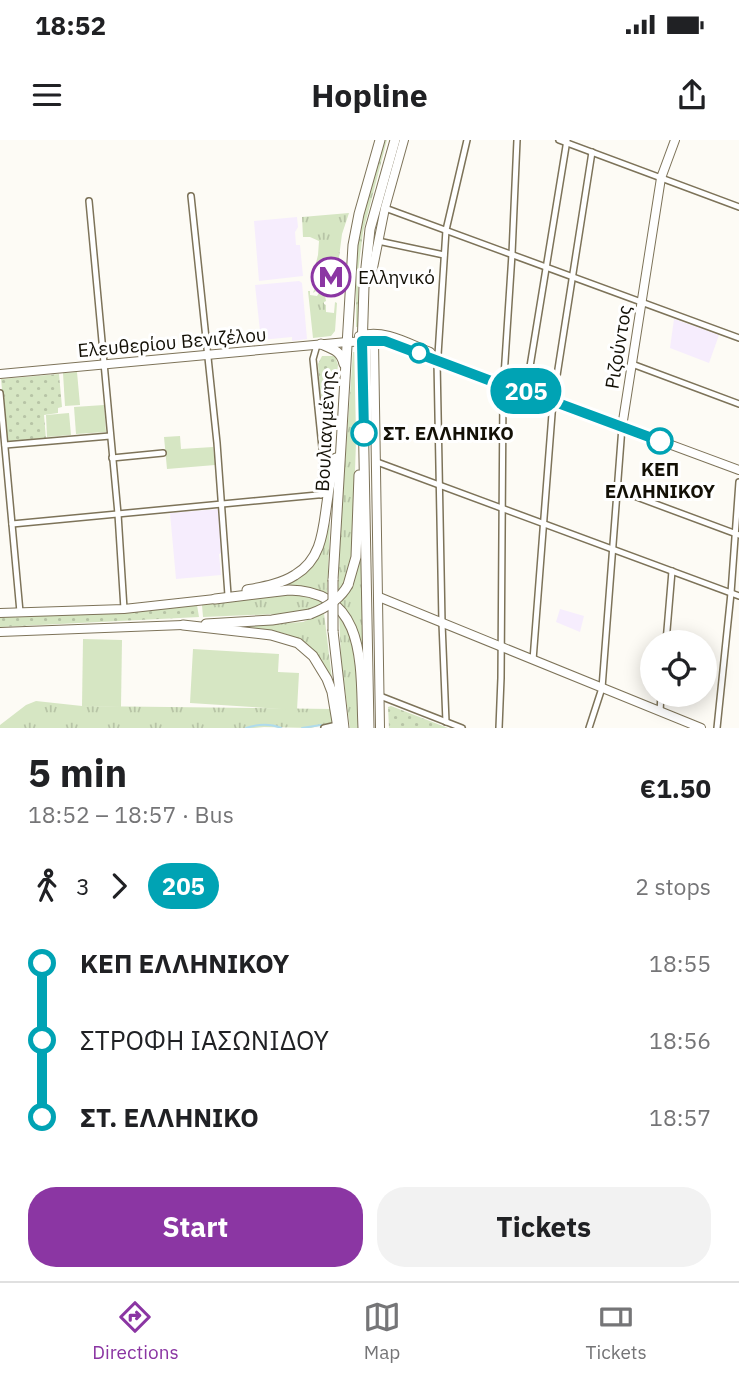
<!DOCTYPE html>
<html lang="en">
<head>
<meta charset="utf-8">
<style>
	:root { --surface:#fff; --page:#f2f2f2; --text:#202124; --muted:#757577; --line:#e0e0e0; --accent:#8b36a3 }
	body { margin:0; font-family:"IBM Plex Sans",sans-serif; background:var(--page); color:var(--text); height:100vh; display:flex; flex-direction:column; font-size:26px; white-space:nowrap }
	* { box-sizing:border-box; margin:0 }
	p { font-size:23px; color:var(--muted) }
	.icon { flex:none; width:38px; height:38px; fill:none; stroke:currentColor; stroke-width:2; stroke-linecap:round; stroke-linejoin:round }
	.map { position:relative; height:588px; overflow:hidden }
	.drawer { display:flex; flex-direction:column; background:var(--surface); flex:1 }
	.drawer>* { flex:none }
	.badge { padding:0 14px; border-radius:23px; font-size:24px; line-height:46px }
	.buttons { position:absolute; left:640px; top:490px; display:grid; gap:14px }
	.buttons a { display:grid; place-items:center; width:77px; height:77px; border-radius:50%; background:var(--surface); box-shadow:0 4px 18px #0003; font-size:35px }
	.map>.badge { position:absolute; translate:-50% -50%; box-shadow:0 0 0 4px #fff }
	.legs { display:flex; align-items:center; gap:10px; height:77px; padding:0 28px; font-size:23px }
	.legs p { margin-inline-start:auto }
	.headline { display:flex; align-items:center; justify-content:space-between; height:119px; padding:0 28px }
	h1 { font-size:38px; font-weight:700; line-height:52px }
	.primary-button { display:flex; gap:14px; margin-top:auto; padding:14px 28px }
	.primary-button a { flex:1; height:80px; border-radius:28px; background:var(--accent); color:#fff; font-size:28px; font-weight:700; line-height:80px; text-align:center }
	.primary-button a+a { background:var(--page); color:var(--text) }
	ul { padding:0 28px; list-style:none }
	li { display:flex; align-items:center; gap:24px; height:77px; font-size:26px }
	li i { display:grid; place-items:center; width:10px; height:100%; margin:0 9px; background:currentColor }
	li i::after { content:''; width:18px; height:18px; margin:-9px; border:5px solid; border-radius:50%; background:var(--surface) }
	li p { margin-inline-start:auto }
	li:first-child i { background:linear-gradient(#0000 50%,currentColor 0) }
	li:last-child i { background:linear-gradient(currentColor 50%,#0000 0) }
	.status { display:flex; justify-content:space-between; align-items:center; height:49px; padding:0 35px; background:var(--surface); direction:ltr }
	.status svg { height:19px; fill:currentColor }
	header { display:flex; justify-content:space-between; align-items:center; height:91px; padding:0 28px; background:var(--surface); font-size:32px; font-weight:700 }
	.tabs { display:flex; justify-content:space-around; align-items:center; height:98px; border-top:2px solid var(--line); background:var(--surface); font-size:19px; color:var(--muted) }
	.tabs a { display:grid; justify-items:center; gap:4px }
	.tabs .current { color:var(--accent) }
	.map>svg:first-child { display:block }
</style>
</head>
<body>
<div class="status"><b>18:52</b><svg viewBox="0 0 49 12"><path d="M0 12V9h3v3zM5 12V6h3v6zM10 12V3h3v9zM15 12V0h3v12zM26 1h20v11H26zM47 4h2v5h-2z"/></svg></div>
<header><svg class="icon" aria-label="menu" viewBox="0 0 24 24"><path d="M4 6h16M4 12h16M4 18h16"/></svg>Hopline<svg class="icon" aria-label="share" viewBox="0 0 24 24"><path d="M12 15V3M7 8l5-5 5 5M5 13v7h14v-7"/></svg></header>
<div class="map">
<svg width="739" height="588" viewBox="0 0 739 588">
	<defs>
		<pattern id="grass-tufts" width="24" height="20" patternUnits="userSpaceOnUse" patternTransform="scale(1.75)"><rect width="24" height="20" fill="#d6e6c3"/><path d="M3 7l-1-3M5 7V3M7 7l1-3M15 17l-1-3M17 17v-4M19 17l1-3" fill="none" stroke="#b7c4a6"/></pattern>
		<pattern id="forest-crowns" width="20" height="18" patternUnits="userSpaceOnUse" patternTransform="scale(1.75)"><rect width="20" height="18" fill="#d6e6c3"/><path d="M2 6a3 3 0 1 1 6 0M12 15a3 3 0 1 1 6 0" fill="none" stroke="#b7c4a6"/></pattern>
		<pattern id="park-dots" width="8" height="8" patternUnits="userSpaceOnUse" patternTransform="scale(1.75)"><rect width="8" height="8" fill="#d6e6c3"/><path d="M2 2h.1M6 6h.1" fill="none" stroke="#b7c4a6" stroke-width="1.8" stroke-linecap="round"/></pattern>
	</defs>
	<rect width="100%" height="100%" fill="#fdfbf5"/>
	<g fill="#f6edfd">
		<path d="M297,77L298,87L295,92L296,105H300L303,136L259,141L254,81Z"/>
		<path d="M299,141L302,143L307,199L292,201V197L261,200L255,145Z"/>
		<path d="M674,179L719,195L709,223L670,208Z"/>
		<path d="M219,369L223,413L219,414L221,435L176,439L170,373Z"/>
		<path d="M560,469L584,476L580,492L556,482Z"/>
	</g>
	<g fill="url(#grass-tufts)">
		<path d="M349,73L342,94L337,133L333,126H329L323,135V144H319V149L313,153L316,144L317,136L315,127L318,115L319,101L310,97H303L302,77Z"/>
		<path d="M308,151H310V155L317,156L319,153L325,155L326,161L324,162V164L326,165V172L334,173L335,162L337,163L335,191L331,196L313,198Z"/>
		<path d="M353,212H356L357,272L352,419L350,430L338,452L340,394Z"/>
		<path d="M330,382L327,456L260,451L294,440L326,397Z"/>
		<path d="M360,384H363L364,548L361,511L338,464L346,454Z"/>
		<path d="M293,453L327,461L310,470L301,473L203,477L202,465Z"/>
		<path d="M339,472C361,504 357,550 360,588H350L341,520Z"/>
		<path d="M324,473L332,539C307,489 279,491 229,485L289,483L303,482Z"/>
		<path d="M36,561L82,566L332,569L333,582L311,588L264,587L254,588H0V585L26,565Z"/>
	</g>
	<path fill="url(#forest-crowns)" d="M383,0H387L363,92L358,132V187H356V117L359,92Z"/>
	<g fill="url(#park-dots)">
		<path d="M322,216H335L338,225L329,301L325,310L318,224Z"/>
		<path d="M59,234L62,267L58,268V273L44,275L46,299L7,302L1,239Z"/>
		<path d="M197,465L199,477L0,487V477L139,471Z"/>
		<path d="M391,566L448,588H389L388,567Z"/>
	</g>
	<g fill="#d6e6c3">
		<path d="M77,232L80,265L65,266L63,233Z"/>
		<path d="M104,265L106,292L76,294L74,267Z"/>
		<path d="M69,273L71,295L47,297L46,275Z"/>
		<path d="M180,296L181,309L213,307L215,325L167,329L164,297Z"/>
		<path d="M83,499L122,500L121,567L82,566Z"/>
		<path d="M193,509L279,514L278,532L299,533L297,570L190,563Z"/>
	</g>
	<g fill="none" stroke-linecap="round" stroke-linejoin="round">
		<g stroke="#afdbec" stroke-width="2">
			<path d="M246,588C258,584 269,583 281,588"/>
			<path d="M302,588L321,585"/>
		</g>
		<defs>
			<g id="street">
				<path d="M559,0L739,67"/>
				<path d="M191,56L217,303L228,455"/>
				<path d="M89,61L118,374L124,469"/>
				<path d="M385,68L739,198"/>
				<path d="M378,101L444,115"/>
				<path d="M317,205L313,219L323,317L321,355"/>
				<path d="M438,215L446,90L467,0"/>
				<path d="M437,221L442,483L446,582"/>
				<path d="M632,224L739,264"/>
				<path d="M526,251L567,0"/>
				<path d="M0,253L20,472"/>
				<path d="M5,305L110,296"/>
				<path d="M112,318L163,313"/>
				<path d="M377,322L739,456"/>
				<path d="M618,350L739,395"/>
				<path d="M12,384L328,354"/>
				<path d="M666,502L672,431"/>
				<path d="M533,520L553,261L592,12"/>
				<path d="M380,556L462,588"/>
				<path d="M660,571L661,555"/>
				<path d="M324,588L337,585"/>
				<path d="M499,588L501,538L503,252L512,114L517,0"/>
				<path d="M589,588L602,548L622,287"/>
				<path d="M717,588L731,453L739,342"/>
			</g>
			<g id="secondary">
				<path d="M365,145L372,133L385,68L404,0"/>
				<path d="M359,196C383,188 408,203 430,212"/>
				<path d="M374,201L380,588"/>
				<path d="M0,234L347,202L385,201L499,244L504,243"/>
				<path d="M501,239L504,243L739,330"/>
				<path d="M622,287L661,38L675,0"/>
				<path d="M379,457L701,588"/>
				<path d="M0,473L124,469L215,459"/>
				<path d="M0,492L183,485"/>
			</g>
			<g id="primary">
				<path d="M321,204C333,209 341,211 344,224"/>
				<path d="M333,440L353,105L359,74L380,0"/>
				<path d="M348,445L356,417L359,335"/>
				<path d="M247,450C263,447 281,444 295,435C324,418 323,386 328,356C329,344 333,331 336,318"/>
				<path d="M215,459L289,450C369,451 360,530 363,588"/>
				<path d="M206,484L272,480L310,474"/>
				<path d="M183,485L271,495L298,503L313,516L327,539L332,552L338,588"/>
				<path d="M333,491L344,588"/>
				<path d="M369,588L362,210L364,146L370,89L395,0"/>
			</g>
		</defs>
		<use href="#street" stroke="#7d7359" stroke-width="8"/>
		<use href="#secondary" stroke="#7d7359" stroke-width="10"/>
		<use href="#primary" stroke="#7d7359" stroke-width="11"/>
		<use href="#street" stroke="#fff" stroke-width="5"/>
		<use href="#secondary" stroke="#fff" stroke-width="8"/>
		<use href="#primary" stroke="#fff" stroke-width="9"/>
		<defs>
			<g id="primary-bridge">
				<path d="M333,440V491"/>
				<path d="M310,474C326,468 340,460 348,445"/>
			</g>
		</defs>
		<use href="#primary-bridge" stroke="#7d7359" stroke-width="11" stroke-linecap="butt"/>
		<use href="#primary-bridge" stroke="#fff" stroke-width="9"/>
	</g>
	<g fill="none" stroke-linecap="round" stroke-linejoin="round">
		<defs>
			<path id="line-1" d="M364,293L362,201H385L499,244L504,243L660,301"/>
		</defs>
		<use href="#line-1" stroke="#fff" stroke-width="16"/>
		<use href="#line-1" stroke="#00a3b4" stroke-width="10"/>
	</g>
	<defs>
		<symbol id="metro-ring" viewBox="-11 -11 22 22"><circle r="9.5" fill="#fff" stroke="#8b36a3" stroke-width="1.5"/><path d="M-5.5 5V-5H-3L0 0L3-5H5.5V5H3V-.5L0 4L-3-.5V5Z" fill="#8b36a3"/></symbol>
	</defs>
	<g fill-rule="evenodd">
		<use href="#metro-ring" x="309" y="115" width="44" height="44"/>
	</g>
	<g fill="#fff" stroke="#00a3b4" stroke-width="3.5">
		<circle cx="419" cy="213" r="9"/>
		<circle cx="364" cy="293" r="12"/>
		<circle cx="660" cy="301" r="12"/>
	</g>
	<g text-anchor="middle" stroke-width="6" stroke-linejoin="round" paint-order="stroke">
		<g font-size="19" fill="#131006" stroke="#fff" text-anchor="start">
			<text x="358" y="144">Ελληνικό</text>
		</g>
		<g font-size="19" fill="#131006" stroke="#fff">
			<text transform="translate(172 202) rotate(-5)" y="7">Ελευθερίου Βενιζέλου</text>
			<text transform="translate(618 207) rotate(-81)" y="7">Ριζούντος</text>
			<text transform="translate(325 291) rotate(-87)" y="7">Βουλιαγμένης</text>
		</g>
		<g font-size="19" font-weight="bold" fill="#131006" stroke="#fff" text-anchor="start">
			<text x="383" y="300">ΣΤ. ΕΛΛΗΝΙΚΟ</text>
			<text x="660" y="336" text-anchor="middle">ΚΕΠ<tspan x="660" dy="22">ΕΛΛΗΝΙΚΟΥ</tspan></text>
		</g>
	</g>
</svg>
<div class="buttons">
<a><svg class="icon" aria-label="locate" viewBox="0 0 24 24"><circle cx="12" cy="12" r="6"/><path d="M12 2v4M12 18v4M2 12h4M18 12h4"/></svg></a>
</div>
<b class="badge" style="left:526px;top:251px;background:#00a3b4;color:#fff">205</b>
</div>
<section class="drawer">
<div class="headline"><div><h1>5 min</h1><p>18:52 – 18:57 · Bus</p></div><b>€1.50</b></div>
<div class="legs"><svg class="icon" aria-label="walk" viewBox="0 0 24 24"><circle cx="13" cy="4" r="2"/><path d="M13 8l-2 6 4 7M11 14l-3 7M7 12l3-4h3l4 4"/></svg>3<svg class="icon" aria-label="forward" viewBox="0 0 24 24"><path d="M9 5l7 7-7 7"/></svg><b class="badge" style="background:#00a3b4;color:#fff">205</b><p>2 stops</p></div>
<ul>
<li><i style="color:#00a3b4"></i><b>ΚΕΠ ΕΛΛΗΝΙΚΟΥ</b><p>18:55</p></li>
<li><i style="color:#00a3b4"></i><span>ΣΤΡΟΦΗ ΙΑΣΩΝΙΔΟΥ</span><p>18:56</p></li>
<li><i style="color:#00a3b4"></i><b>ΣΤ. ΕΛΛΗΝΙΚΟ</b><p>18:57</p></li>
</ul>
<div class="primary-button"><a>Start</a><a>Tickets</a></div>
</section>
<nav class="tabs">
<a class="current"><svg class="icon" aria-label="directions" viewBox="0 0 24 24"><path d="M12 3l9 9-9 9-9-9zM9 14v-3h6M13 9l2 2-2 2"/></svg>Directions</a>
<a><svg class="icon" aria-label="map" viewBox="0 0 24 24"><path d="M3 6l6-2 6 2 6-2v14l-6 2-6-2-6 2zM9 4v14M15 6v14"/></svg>Map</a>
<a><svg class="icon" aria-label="tickets" viewBox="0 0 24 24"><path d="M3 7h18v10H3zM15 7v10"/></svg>Tickets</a>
</nav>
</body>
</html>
